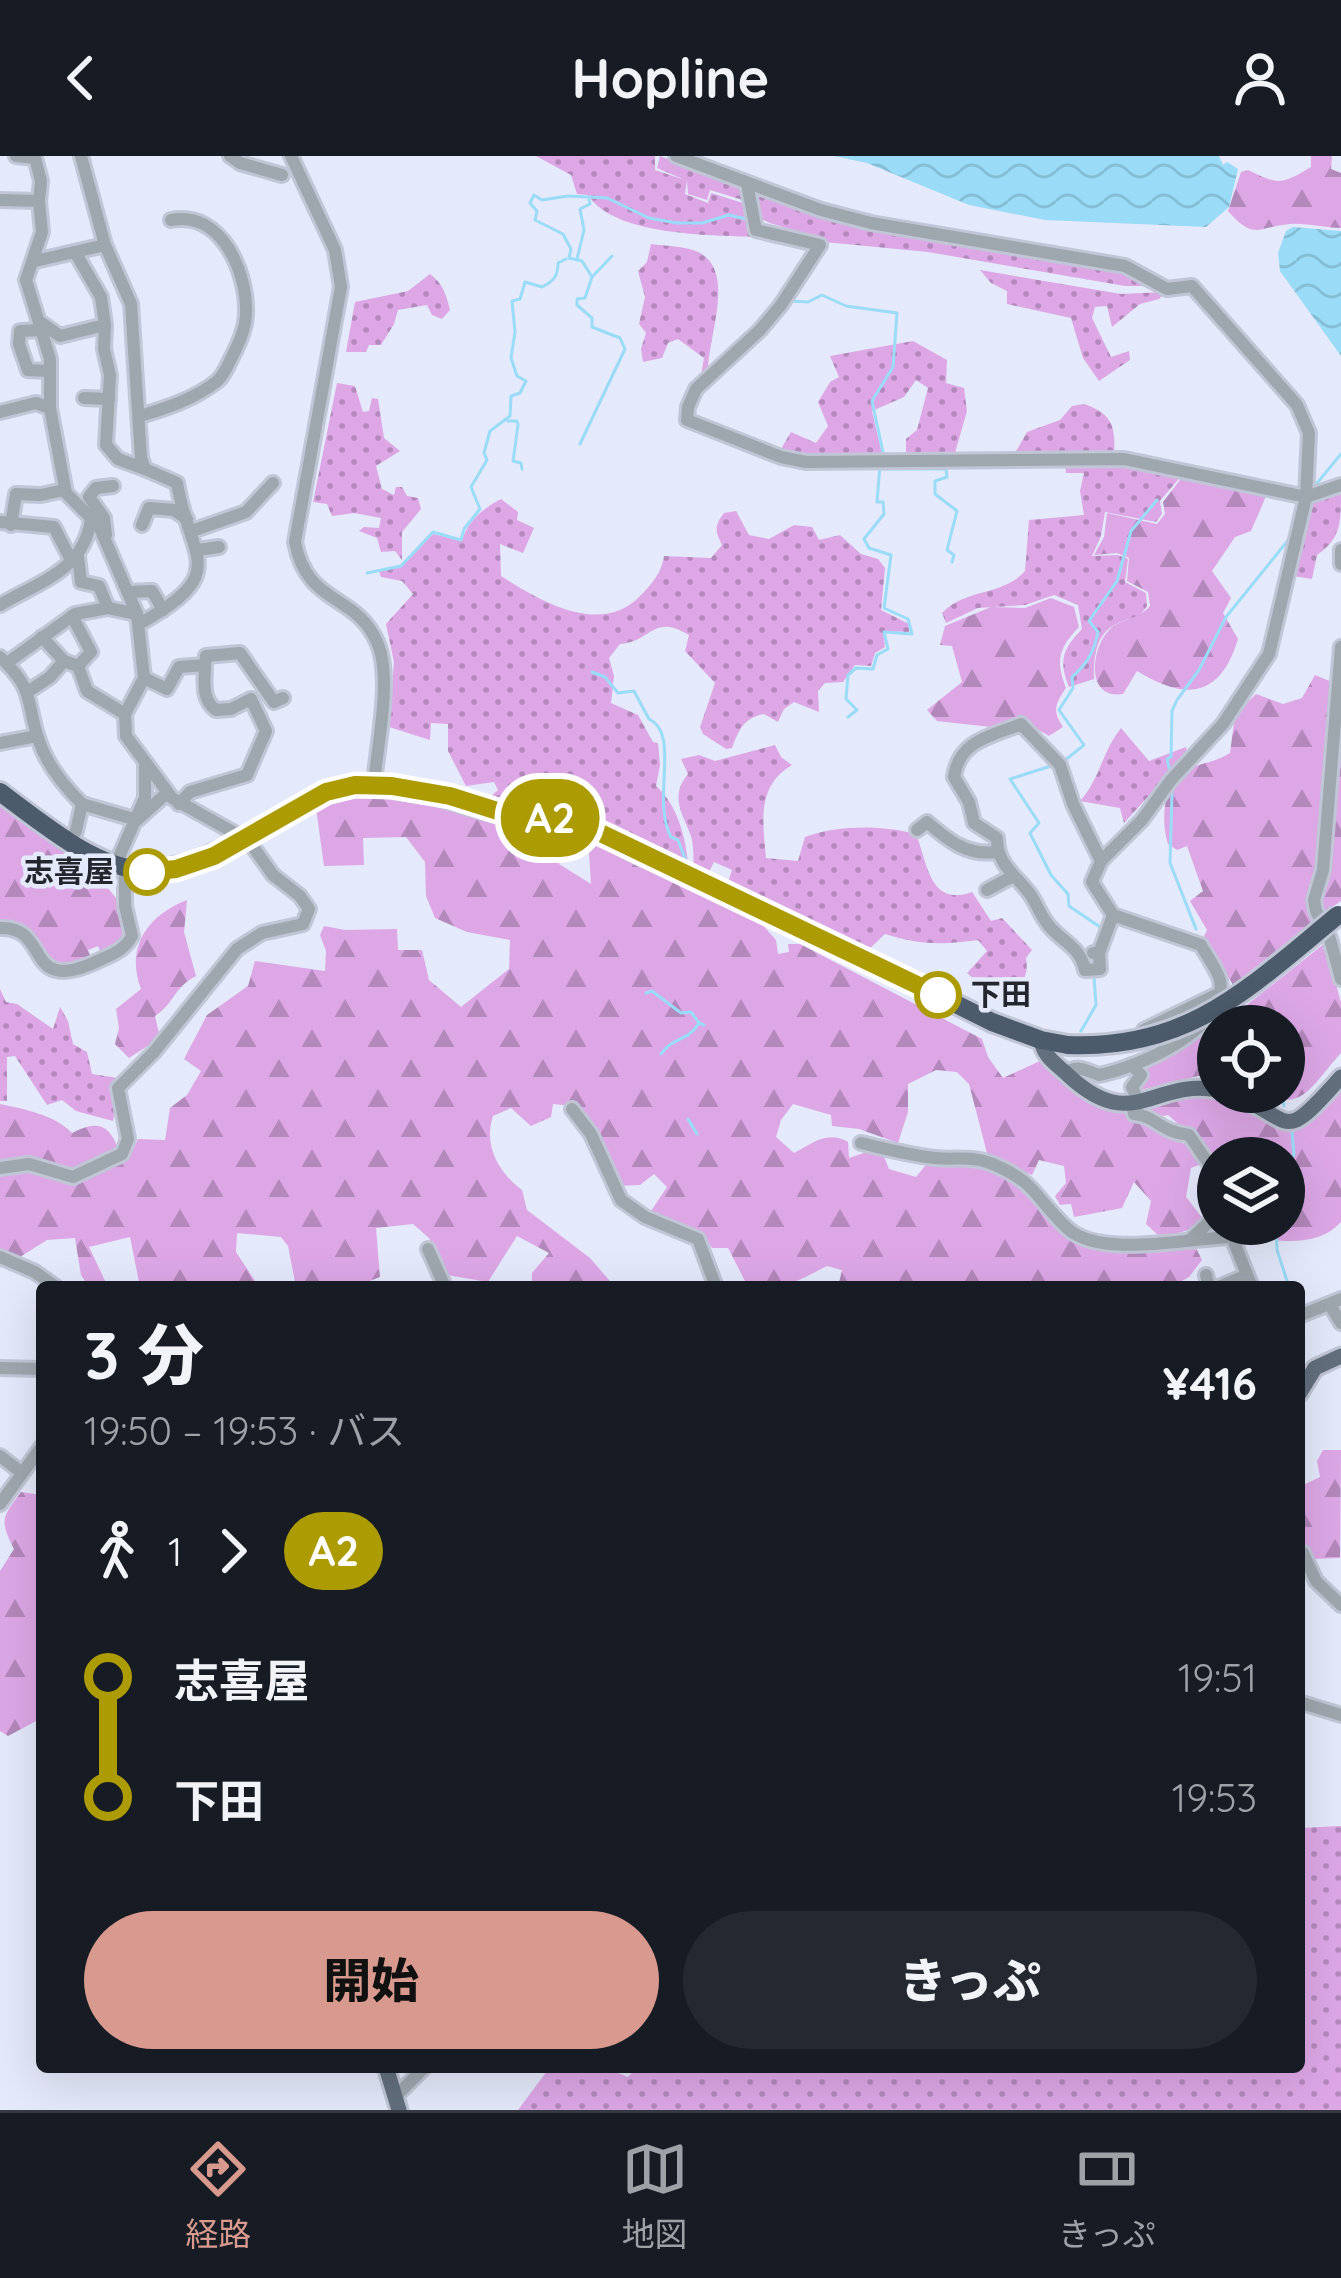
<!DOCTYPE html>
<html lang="ja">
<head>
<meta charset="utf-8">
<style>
	:root { --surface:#171b24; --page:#242831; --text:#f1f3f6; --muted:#9ea1a6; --line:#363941; --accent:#d89a8e }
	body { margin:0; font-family:Quicksand,"Noto Sans JP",sans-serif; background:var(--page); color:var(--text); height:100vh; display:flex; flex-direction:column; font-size:45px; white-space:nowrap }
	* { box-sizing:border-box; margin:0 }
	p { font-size:39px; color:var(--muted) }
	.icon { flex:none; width:66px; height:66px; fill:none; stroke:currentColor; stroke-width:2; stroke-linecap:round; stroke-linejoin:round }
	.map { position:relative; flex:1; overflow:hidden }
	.panel { position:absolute; left:36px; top:1125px; width:1269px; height:792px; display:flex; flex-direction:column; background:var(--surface); border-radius:12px; box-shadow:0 12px 48px #0002 }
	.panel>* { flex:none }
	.badge { padding:0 24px; border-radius:39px; font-size:42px; line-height:78px }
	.buttons { position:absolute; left:1197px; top:849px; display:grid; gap:24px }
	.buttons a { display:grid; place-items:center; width:108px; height:108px; border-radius:50%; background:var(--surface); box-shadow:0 12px 48px #0002; font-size:60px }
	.map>.badge { position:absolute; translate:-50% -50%; box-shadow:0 0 0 6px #fff }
	.legs { display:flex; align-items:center; gap:18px; height:132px; padding:0 48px; font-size:39px }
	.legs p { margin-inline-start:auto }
	.head { display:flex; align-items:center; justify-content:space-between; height:204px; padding:0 48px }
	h1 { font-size:66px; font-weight:800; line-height:90px }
	.button { display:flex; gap:24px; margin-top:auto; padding:24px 48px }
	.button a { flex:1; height:138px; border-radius:72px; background:var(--accent); color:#111; font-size:48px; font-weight:800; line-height:138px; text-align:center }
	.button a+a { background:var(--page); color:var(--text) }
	ul { padding:0 48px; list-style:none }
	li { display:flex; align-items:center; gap:42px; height:120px; font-size:45px }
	li i { display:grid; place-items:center; width:18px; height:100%; margin:0 15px; background:currentColor }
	li i::after { content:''; width:30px; height:30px; margin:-15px; border:9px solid; border-radius:50%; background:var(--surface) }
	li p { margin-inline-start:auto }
	li:first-child i { background:linear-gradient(#0000 50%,currentColor 0) }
	li:last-child i { background:linear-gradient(currentColor 50%,#0000 0) }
	header { display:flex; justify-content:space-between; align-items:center; height:156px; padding:0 48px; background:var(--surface); font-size:54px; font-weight:800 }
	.menu { display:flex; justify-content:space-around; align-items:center; height:168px; border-top:3px solid var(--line); background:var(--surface); font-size:33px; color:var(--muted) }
	.menu a { display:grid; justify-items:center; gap:6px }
	.menu .current { color:var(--accent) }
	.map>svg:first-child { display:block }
</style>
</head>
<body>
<header><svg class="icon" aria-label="back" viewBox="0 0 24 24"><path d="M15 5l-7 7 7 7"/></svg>Hopline<svg class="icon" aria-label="person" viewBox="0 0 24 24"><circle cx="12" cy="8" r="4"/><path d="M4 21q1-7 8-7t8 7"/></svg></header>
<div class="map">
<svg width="1341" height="1954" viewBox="0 0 1341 1954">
	<defs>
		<pattern id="grass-dots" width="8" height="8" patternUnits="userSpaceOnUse" patternTransform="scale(3)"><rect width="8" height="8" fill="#dda7e6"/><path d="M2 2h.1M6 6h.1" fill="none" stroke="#b388bb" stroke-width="1.8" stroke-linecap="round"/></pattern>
		<pattern id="forest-firs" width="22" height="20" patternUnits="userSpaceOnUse" patternTransform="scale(3)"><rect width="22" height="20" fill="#dda7e6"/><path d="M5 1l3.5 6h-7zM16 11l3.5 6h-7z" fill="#b388bb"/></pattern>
		<pattern id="water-waves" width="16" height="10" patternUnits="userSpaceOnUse" patternTransform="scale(3)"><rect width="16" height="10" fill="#9adcf7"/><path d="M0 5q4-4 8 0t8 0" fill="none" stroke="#85bdd4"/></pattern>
	</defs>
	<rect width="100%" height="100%" fill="#e4e9fb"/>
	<g fill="url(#grass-dots)">
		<path d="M536,0H655V14L685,24L657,12L660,0L744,32L746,45L710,34L707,44L688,38L687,24L685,38L708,47L711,37L746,48L754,81C711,79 614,80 588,39L577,38L571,19Z"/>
		<path d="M758,38L802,53L1120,113L1156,130H1125L928,96L814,85C797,70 776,73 759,61Z"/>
		<path d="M651,88C665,90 685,90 698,96C738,115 706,184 708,219L700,225L704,202L678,183L668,187L662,202L643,206L641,193L646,177L639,168L645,141L638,115L647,106Z"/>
		<path d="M980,114L1121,138L1165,136L1159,143L1140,148L1112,171L1107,150L1095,151L1092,162L1111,201L1129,195L1130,204L1099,225L1083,202L1071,162L1007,148V135L991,127Z"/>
		<path d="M430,118C443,128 446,138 450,154L442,163L432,159L427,149L398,154L394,168L381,189H369L366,196H346L355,146L408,135Z"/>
		<path d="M913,185L947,204L946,227L964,232L967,255L955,297L906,298V283L917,274L928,232L916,224L904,241L872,255L882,298L824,300L781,293L791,276L816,287L828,270L818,246L830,226L839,221L830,200Z"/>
		<path d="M337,227L355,230L363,256L369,255L372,242L378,243L384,282L400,295L376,310L382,333L394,339L396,331H402L407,340L418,342L421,353L402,376V404L395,395L381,396L377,382L359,375L364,371L379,372L381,362L354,357L332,360L327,348L313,346Z"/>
		<path d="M1084,248C1110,257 1116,268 1114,296L1014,299L1027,276L1060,264L1072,250Z"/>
		<path d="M1065,306H1107L1182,319L1160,345L1162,358L1156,366L1105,356L1101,380L1092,400L1118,399L1128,403L1125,426L1146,437L1147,450L1139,461C1101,467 1093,487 1094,523L1069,531C1058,504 1063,493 1082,473L1078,449L1054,439L1025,449L978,452L946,467L942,457C965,432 1001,441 1025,415L1029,364L1084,359L1080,335L1084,317H1066Z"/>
		<path d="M1341,336C1341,366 1341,383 1317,399L1312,423L1293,420L1313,346Z"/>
		<path d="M501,343L518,356L517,364L534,372L523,397L500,388L501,420C540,445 601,481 640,440C652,428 662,416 664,400L711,402L722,389C715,375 714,370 724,357L736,355L749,379L769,383L794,369L812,371L819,384L840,379L861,398L878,403L885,412L881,454L909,468V476L883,475L885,491L875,497L871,510L855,509L843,526L825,527L818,535L819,556L794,546L784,553L778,566L764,558C744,562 739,573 732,592L726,593L703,578L700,571L715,527L685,495L689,479C652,457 652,486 620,488L609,502L614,520L611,547L638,559L653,586L658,587L660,609L656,630C677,648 686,682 688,708L592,659L589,651C555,655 522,649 489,642L498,634L494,626L466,630L448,595V568L431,567L430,584L389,571L394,506L386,468L413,438L402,425L381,421L379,415L401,411L433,378L462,385C467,366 483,352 501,343Z"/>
		<path d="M1121,572L1149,605L1186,591L1187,598L1124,667L1120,652L1080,645C1100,623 1102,596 1121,572Z"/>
		<path d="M775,589L781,601L792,609C756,630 763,667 766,702L798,705L805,681C838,669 882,669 916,678C927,705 929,752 972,736L991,765L1002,762L1032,794L1026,802C1033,843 987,837 967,817L987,795L978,784C941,789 920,789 885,778L868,794L728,726L732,714L714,706L709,716L694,710C693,700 694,689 691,680C683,658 669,641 688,618L681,603L699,599L715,605Z"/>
		<path d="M0,833L6,846L17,848L53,873L60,851L68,865L73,888L87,896L92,918L118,922L112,933L116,948L113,965L76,955L62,944L47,949L15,900L7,901V945H0Z"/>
		<path d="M1341,1670V1954H518L550,1911H603L628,1921L637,1911H1299V1672Z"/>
	</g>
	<g fill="url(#forest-firs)">
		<path d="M1311,0H1332L1331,13L1341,17V72C1324,72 1307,67 1290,68C1256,71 1255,85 1228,55L1241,16L1248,14C1277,28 1280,30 1311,11Z"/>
		<path d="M1183,320L1267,338L1251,375L1235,381L1212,415L1231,442L1223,457L1238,483C1220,542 1186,545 1137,515L1123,538C1086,544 1090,494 1109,474C1122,461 1137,465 1150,450L1148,436L1127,425L1129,402L1117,397L1094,399L1104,381L1107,357L1157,368L1165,358L1163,346Z"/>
		<path d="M1051,442L1074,451L1079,471C1059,492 1055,504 1066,532C1055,548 1052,555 1063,571L1049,580L1017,561L991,571L937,565L927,554L962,526L952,490L940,489L945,470L991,451L1025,452Z"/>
		<path d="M1315,519L1332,526L1320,714L1309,749L1314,765L1233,829L1204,780L1207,774L1190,745L1203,735L1187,690L1177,694L1168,688C1160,662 1163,621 1193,611C1207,606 1217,605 1230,597L1235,559L1256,538L1283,548L1302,542Z"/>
		<path d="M1341,575V745L1322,758V746Z"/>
		<path d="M365,640L434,650L509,671L555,673L559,708L591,728L588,683L760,766L776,784L778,798L789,796L788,788H800L982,883L988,901L1003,922L1040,905C1067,927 1090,954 1126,951L1127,959C1144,963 1150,971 1163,979C1187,993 1182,979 1204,1007L1191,1012L1186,1041L1204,1064C1190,1076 1175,1079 1158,1079L1146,1068L1151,1045L1134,1026L1122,1052L1074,1061L1071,1048L1060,1049L1055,1040L1066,1027L1064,1010L1039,1004L1032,1019L988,1001L969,928L957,916L936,914L908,928V956L898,987L859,973L832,970L831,959L793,948L781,964L776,981L794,997C813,987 827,974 848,986L849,1002L873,994L883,998L889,1013L916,1021L929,1005L970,1006L1023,1028L1070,1082L1101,1092L1155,1097L1194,1088L1202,1104L1189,1121L1171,1131H838L842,1114L827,1110C795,1126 783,1136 746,1127L728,1092H712L703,1079L649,1058L667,1031L654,1018L640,1029L616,1030L574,950L553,948L551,961L531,970L511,952L493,960C483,990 499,1017 522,1034L527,1054L590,1102L615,1131H532V1117L549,1097L517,1080L488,1126L447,1119L429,1082L413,1068L376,1072L380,1121L354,1131H324L321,1126L296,1131L288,1090L281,1081L237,1077L236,1096L259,1131H140L130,1081L89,1091L108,1131H89L81,1119L75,1082L47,1084L20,1101L0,1094V1019L20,1012L58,1025H75L128,1004L138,983L165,984L170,952L187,939L201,915L184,903L207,859L248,830L255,805L325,815L326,795L320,779L324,770L345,774L397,773L398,794H422L429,824L461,851L509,813L510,784L467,776L435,762L426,740L425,706L406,681L363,682L364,709L324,710L316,652Z"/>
		<path d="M0,645L76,702L107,715L103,726L120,747L126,782L102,799L98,790L88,794L92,804L62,812L50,805L29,774L0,767Z"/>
		<path d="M187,744L184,776L196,820C173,832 175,847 155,860L160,882L129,902L115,888L119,872L116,853L141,833C125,791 148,759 187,744Z"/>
		<path d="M1325,787L1341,847V897C1309,932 1304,958 1253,936H1284V870H1218V922L1198,920L1141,934L1147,918L1141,909L1233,860Z"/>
		<path d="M1341,928V1066C1308,1102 1248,1076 1207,1075L1218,1056V1068H1284V1002H1218L1168,959L1159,961L1136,951L1178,938L1215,940L1284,972L1306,968Z"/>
		<path d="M0,948C24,953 55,959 72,977C95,965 109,966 118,993C80,1033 42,995 0,1008Z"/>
		<path d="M1323,1294H1341L1340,1402L1311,1403L1303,1391L1299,1331L1320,1321L1317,1305Z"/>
		<path d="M21,1336L42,1339V1562L8,1580L0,1575V1415L14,1393C0,1365 1,1362 21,1336Z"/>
	</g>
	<g fill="url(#water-waves)">
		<path d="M834,0H1219L1223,9L1227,6L1238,13L1229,51L1206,71L1045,64L969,49L867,7Z"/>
		<path d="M1293,71L1341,75V200L1280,115L1278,97L1286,75Z"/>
	</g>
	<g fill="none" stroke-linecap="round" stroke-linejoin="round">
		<g stroke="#9adcf7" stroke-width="3">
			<path d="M577,103L584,74L580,53L590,48L589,44"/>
			<path d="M593,120L612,100"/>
			<path d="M790,145L808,146L822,139L846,150L897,157L893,211L872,245L884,301"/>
			<path d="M508,265H517L518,269L513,305L521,307L522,313"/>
			<path d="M580,288L625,193L620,182L592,171V162L577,149V143L585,142L592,121L582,105L569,102L571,93L563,78L535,64L537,55L530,47L534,39L542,44L568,40L607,42L649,62L677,67H702L729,59L746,63"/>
			<path d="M881,313H946L947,321L935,325V338L957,355L947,394L954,399L952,406"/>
			<path d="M1313,332L1341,298"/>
			<path d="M367,417L401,410L433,376L461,384L464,373L480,353L471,331L487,304L484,297L490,275L510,260L511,240L520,237L526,225L517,220L511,202L515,176L512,145L520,143L525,126L542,131C554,125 558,120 558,107L566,103"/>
			<path d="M592,516L605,521L618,537L634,535L649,563C681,578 651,644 671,681L678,684L686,705"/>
			<path d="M848,561L857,554L846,543L848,519L856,512L873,513L877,499L888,493L884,476L912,478L908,463L884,452L891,399L869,392L864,383L884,358L883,346H877L880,309"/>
			<path d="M1064,605L1084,589L1059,554L1073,532L1072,521C1087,508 1094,496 1098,476L1089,465L1117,425L1131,375L1157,344"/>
			<path d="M1051,610L1010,623L1039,667L1030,677L1051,719L1068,738L1069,750L1103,773"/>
			<path d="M1170,615L1167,603L1171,601L1172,555L1177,544L1199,514L1226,461L1289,383"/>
			<path d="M1172,636L1170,707L1196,773"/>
			<path d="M646,837L652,835L681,857L691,856L699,867"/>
			<path d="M1240,861L1247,870"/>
			<path d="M1081,875L1096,849L1094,821"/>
			<path d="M661,898C671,882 689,885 699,867L704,869"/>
			<path d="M1282,936L1284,950"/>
			<path d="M688,963L697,978"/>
			<path d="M1284,1021L1294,998L1292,976"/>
			<path d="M1276,1068L1277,1094L1289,1131"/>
		</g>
		<defs>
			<g id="minor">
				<path d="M16,0L35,2L41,25L39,45"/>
				<path d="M81,0L105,89L131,148L141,302L145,313L177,327C190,405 232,416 139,468"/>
				<path d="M230,0L240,7L282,19"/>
				<path d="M291,0L335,94L341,131L295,386C307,450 356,437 377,486C393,520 377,590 374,628"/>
				<path d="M676,0L821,54L871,67L1125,110L1167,133L1192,130L1297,249L1309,277L1306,341L1269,498L1223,568L1171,624L1142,664L1101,705L1092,726L1113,759L1201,789C1206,799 1217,813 1220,824C1230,872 1137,912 1099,919C1086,915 1079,908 1066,917"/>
				<path d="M747,28L756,74L820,89L781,149L760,174L696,233L688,251L687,264L781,301L806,306L1124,303L1306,341L1341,329"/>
				<path d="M0,44L39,45L42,76L26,124L50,203V252"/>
				<path d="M35,105L105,89"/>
				<path d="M40,166L60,180L105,169L101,141L75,96"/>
				<path d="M105,169L104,193L110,219L106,289L118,303L145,313"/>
				<path d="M42,174L20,175L19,188L28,214L49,215"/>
				<path d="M84,242L109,243"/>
				<path d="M0,256L36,247L50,252L66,337L99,370L137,458L144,522L125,558L126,580L172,642L249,685L273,719L300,740L309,753L303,768L262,777L237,793L154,896L118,932L128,983L122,998L73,1021L29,1008L0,1012"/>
				<path d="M140,260C167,252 194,243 216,226C223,221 227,211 231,203C238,189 245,175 246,159C248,116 221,54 171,64"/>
				<path d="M0,366L54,371L72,406"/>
				<path d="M11,369L16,338L41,339L64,334"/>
				<path d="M142,369L149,352L174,354L187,363"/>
				<path d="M192,375L246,356L273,327"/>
				<path d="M106,379L104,362L89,341L96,332L113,330"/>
				<path d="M198,394L219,391"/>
				<path d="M1341,394V408"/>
				<path d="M78,401L81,426L99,430L108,452"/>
				<path d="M128,436L152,435L163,454"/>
				<path d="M0,449C41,425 84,414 91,363"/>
				<path d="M42,481L64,505L78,510L91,496L72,460"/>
				<path d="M1341,491L1323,714L1314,744L1316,755L1330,783L1341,823"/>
				<path d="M0,501C36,535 25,544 39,585C47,609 65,631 82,648L76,675L68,688"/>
				<path d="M7,507L75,458L108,452L137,458"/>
				<path d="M78,510L87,535L125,558"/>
				<path d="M144,522L167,533L179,511L205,509L206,500L240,497L274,546L283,542"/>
				<path d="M29,535L50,521L64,505"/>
				<path d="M0,587L37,580"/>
				<path d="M82,648L137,664L167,637"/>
				<path d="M179,648L190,636L247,619L266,575L251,543L231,553L216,554C201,543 205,525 205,509"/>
				<path d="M917,674L927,666C949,685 967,700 997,696"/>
				<path d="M115,710L145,642V610"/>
				<path d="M987,734L1013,720"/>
				<path d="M0,772C53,770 21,843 102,803C115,797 125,793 132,780L125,750V713"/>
				<path d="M1093,797H1099L1113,759"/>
				<path d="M1099,797L1100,813L1085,814C1080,791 1064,787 1050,771C1041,761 1037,748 1030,738C1015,718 997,709 997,682L974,667L969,646L954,621C959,584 992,580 1021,568L1060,609L1073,648L1101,705"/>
				<path d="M1144,874L1218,838"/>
				<path d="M1132,909L1141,919L1132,931L1136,940L1132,947L1134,958C1156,960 1160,976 1189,979L1206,1004L1218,1008"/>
				<path d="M572,953L591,978L621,1044L645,1061L698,1083L716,1131"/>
				<path d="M861,987C886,993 909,999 935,1002C954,1004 971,1000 990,1007C1036,1025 1035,1042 1067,1072C1100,1103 1189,1082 1232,1081L1252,1131"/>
				<path d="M1192,1082L1208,1067L1218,1049"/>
				<path d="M428,1093L445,1131"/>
				<path d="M0,1101L35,1116L56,1131"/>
				<path d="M1206,1119L1209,1131"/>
				<path d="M1219,1131L1247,1119"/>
				<path d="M1330,1149L1341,1167"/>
				<path d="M1299,1160L1341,1143"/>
				<path d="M0,1212L42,1213"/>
				<path d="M0,1300L22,1317"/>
				<path d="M0,1348L42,1290"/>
				<path d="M1299,1397H1303L1316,1425L1341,1449"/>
				<path d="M1299,1546L1341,1559"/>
				<path d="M395,1941L425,1911"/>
			</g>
			<g id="major">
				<path d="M1041,884C1044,902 1057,908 1069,920C1133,979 1153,922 1218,934"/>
				<path d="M1225,936C1297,960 1276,995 1341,921"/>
				<path d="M1299,1238L1315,1212L1341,1200"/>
				<path d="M386,1911L399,1954"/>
			</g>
			<path id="highway" d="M0,636C114,723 146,744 275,664C303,647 332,629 367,628C411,628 450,644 491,655C523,664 558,658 590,671C609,680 626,693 646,701C763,752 878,809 992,866L1041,884L1068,889"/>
		</defs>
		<use href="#minor" stroke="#c1c6d6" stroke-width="18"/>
		<use href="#major" stroke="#c1c6d6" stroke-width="21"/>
		<use href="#highway" stroke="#c1c6d6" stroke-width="24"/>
		<use href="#minor" stroke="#9fa7ae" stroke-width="12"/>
		<use href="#major" stroke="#626f7d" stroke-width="15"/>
		<use href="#highway" stroke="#4c5b6b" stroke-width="18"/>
		<defs>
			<path id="highway-bridge" d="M1068,889C1190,894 1250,831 1338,759"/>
		</defs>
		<use href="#highway-bridge" stroke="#c1c6d6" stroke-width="24" stroke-linecap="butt"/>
		<use href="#highway-bridge" stroke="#4c5b6b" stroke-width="18"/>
	</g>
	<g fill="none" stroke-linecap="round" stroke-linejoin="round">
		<defs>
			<path id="line-1" d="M147,716L176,713L214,700L326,636L355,629L392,630L450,640L507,658L588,671L938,839"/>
		</defs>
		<use href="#line-1" stroke="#fff" stroke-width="27"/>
		<use href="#line-1" stroke="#ad9b03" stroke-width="18"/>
	</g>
	<g fill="#fff" stroke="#ad9b03" stroke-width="6">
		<circle cx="147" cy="716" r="21"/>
		<circle cx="938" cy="839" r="21"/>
	</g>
	<g text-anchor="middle" stroke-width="9" stroke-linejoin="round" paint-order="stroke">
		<g font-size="30" font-weight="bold" fill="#24262e" stroke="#e4e9fb" text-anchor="end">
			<text x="114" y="726">志喜屋</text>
			<text x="971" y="849" text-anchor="start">下田</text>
		</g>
	</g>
</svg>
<div class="buttons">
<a><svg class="icon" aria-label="locate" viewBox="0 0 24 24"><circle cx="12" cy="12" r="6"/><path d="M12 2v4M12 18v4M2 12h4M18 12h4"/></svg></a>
<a><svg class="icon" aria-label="layers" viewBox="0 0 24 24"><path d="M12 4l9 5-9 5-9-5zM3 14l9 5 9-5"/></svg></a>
</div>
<b class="badge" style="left:550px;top:662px;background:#ad9b03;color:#fff">A2</b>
<section class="panel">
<div class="head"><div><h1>3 分</h1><p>19:50 – 19:53 · バス</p></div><b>¥416</b></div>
<div class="legs"><svg class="icon" aria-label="walk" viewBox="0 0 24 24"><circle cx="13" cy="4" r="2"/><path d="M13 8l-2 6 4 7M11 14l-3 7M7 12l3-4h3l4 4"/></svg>1<svg class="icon" aria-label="forward" viewBox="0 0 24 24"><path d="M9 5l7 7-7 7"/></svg><b class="badge" style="background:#ad9b03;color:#fff">A2</b></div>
<ul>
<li><i style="color:#ad9b03"></i><b>志喜屋</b><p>19:51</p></li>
<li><i style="color:#ad9b03"></i><b>下田</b><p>19:53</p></li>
</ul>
<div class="button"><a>開始</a><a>きっぷ</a></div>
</section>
</div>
<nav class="menu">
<a class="current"><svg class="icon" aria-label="directions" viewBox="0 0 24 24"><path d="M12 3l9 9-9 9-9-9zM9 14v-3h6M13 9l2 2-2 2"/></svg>経路</a>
<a><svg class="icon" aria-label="map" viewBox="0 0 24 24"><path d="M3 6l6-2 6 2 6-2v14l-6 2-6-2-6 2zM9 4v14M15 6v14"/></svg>地図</a>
<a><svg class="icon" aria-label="tickets" viewBox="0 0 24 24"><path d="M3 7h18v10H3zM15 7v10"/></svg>きっぷ</a>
</nav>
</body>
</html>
